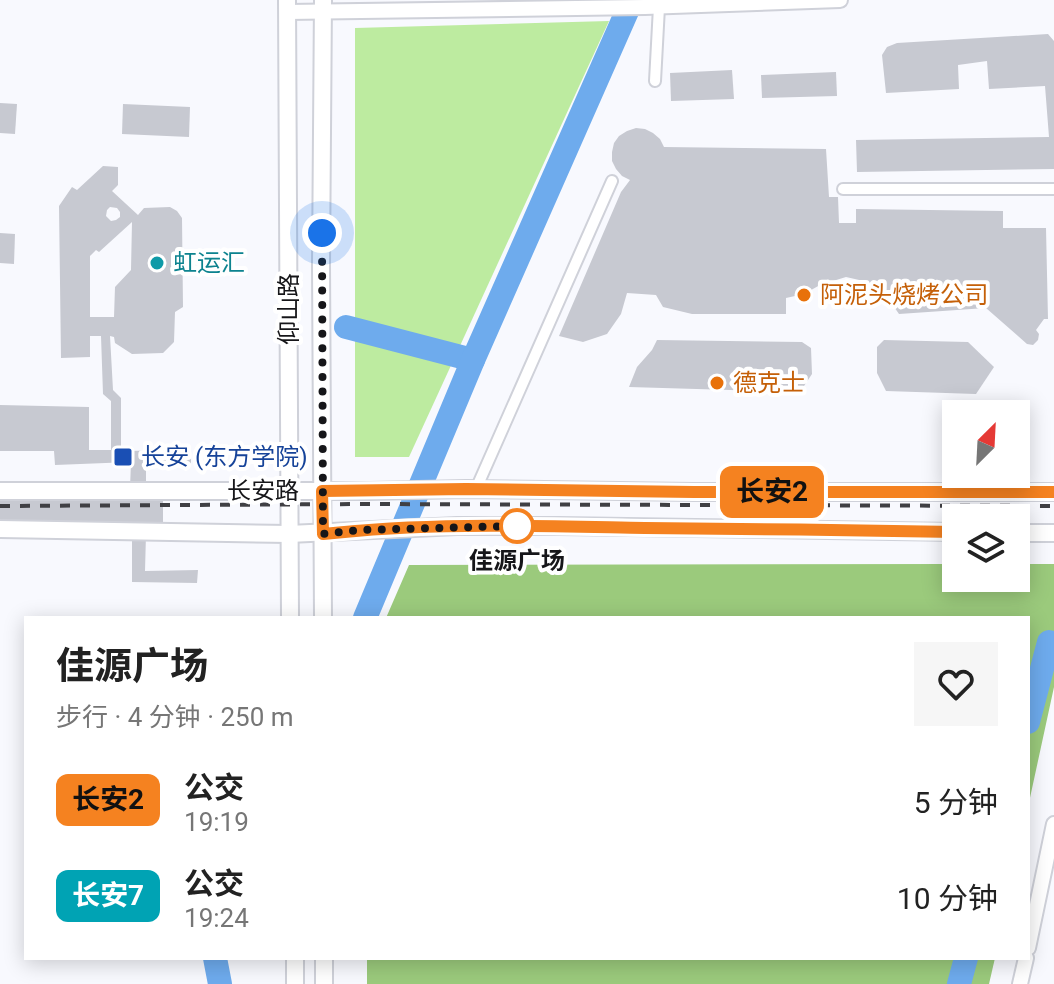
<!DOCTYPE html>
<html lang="zh">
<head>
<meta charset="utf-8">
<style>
	:root { --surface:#fff; --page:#f6f6f6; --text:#222; --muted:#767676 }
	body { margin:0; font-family:Roboto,"Noto Sans SC",sans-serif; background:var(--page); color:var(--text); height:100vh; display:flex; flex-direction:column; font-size:30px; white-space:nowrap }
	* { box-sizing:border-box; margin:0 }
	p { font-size:26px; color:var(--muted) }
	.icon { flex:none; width:44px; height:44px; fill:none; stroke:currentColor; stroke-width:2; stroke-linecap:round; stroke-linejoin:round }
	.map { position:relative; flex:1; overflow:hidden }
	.sheet { position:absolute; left:24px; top:616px; width:1006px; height:344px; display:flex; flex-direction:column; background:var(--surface); border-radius:0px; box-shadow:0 4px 20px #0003 }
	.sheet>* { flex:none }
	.badge { padding:0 16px; border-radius:12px; font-size:28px; line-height:52px }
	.needle { width:52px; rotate:24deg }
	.controls { position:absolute; left:942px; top:400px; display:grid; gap:16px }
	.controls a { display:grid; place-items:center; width:88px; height:88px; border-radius:0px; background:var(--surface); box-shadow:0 4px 20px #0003; font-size:40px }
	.you { position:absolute; width:40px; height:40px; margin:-20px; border:6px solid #fff; border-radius:50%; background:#1a73e8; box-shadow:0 0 0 12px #1a73e833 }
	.map>.badge { position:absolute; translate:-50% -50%; box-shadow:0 0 0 4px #fff }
	.round { display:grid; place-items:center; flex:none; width:84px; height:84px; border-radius:0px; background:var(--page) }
	.summary { display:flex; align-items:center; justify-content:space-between; height:136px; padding:0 32px }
	h1 { font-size:38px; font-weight:700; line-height:60px }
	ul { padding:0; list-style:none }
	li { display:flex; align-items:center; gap:24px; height:96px; padding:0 32px }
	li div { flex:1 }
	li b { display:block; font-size:30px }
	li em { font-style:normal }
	li .badge { min-width:88px; font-weight:700; text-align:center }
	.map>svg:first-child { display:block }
</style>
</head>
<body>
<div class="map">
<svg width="1054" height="984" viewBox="0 0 1054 984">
	<rect width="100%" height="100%" fill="#f8f9fe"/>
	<path fill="#bdeba0" d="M609,21L409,457H355V28Z"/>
	<g fill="#9bca7c">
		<path d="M956,564V578H1016V564H1054V687L1028,807V618H386L409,565Z"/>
		<path d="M367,958H995L989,984H367Z"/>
	</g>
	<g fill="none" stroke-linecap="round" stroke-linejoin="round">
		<g stroke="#6eabed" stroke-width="24">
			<path d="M346,327L473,360"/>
			<path d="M365,618L473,360L632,0"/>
			<path d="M1028,722L1049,642"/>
			<path d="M215,958L220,984"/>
			<path d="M959,984L966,958"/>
		</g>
	</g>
	<g fill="#c7c9d1" fill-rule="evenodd">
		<path d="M1048,34L1054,41V169L857,172L856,140L1049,137L1045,86L989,89L987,61L958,65L959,89L886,93L882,55L887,47L897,43Z"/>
		<path d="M732,70L734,99L671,101L670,73Z"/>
		<path d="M836,72L837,96L762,98L761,75Z"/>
		<path d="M0,103L17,104L15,134L0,133Z"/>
		<path d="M123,104L190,107L189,137L122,134Z"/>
		<path d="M636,128L645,129L653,133L660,139L664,147L826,149L829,197H838L839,223H856V209L1003,211V228H1046L1048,319H1044L1036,330L1039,334L1038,340L1033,345L1027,344L986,308L899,314L890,301L868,282L846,277L820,285L804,294L786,298V314H692L663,307L656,295L627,293L621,314L607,334L583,342L559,336L621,192L630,180L622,176L616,169L612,161V152L614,143L619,136L627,131Z"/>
		<path d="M103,166L118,167V185L112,191L138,215L144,208L170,207L177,211L182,218L183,307L175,312L174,342L163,353L132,354L115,343L114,337L110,336L113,390L121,398V451L191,450V464L146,463V487H163V535L146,534L145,571L198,570L197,583L132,582V534L0,532V487L130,488L131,462L55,465L54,451H0V405L89,407V450H111V401L103,394L101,336H90V357L61,358L59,206L72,187L77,190ZM110,207L117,208L120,212V217L116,220L111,221L106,216L107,210ZM132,222L131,270L115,287L114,317H90V256L96,250L99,252Z"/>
		<path d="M0,233L15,234L14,264L0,263Z"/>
		<path d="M657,340L802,342L811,348L812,374L800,392L629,387L637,367L652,350Z"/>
		<path d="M884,340L968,342L994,367L976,394L886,391L877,373V347Z"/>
	</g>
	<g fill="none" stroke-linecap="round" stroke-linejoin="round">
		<defs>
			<g id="street">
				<path d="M655,81L659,7"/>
				<path d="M843,189H1054"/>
				<path d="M476,489L612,181"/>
			</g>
			<g id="secondary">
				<path d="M287,12L645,7L840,0"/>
				<path d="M1028,948L1054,824"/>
				<path d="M1020,984L1026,958"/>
			</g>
			<g id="primary">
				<path d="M287,0L290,618"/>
				<path d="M323,0L321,264L323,618"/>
				<path d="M0,491H369L466,489L694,492H1054"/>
				<path d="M0,529L289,534L457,526H559L956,532"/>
				<path d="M1016,533H1054"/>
				<path d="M295,958V984"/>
				<path d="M324,958V984"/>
			</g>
		</defs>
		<use href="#street" stroke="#cfd1d9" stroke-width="14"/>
		<use href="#secondary" stroke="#cfd1d9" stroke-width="18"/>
		<use href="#primary" stroke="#cfd1d9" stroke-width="20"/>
		<use href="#street" stroke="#fff" stroke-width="10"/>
		<use href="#secondary" stroke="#fff" stroke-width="14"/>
		<use href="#primary" stroke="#fff" stroke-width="16"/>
		<path stroke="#404044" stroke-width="4" stroke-dasharray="10 10" stroke-linecap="butt" d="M0,506L364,504L1054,506"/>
	</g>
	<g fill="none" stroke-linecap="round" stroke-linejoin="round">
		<defs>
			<path id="line" d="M956,532C852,530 749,529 645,528C538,526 429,522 323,534L322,491L466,489L694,492H1054"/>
		</defs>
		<use href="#line" stroke="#fff" stroke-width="18"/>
		<use href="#line" stroke="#f58220" stroke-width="12"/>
		<path stroke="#161619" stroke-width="8" stroke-dasharray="0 14.4" d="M322,233L323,534L359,530L517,526"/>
	</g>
	<circle fill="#0f9aa8" stroke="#fff" stroke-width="3" cx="157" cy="263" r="8"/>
	<g fill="#e8710a" stroke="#fff" stroke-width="3">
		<circle cx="804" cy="295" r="8"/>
		<circle cx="717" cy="383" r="8"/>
	</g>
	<rect fill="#1a4fb4" stroke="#fff" stroke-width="3" x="113" y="447" width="20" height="20" rx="4"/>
	<circle fill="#fff" stroke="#f58220" stroke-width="4" cx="517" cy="526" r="16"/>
	<g text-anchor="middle" stroke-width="8" stroke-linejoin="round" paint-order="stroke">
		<g font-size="24" fill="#0d838f" stroke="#fff" text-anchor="start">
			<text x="173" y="271">虹运汇</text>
		</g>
		<g font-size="24" fill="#c56008" stroke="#fff" text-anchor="start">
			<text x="820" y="303">阿泥头烧烤公司</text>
			<text x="733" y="391">德克士</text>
		</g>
		<g font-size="24" fill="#161619" stroke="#fff">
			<text transform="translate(289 309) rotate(-90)" y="8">仰山路</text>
			<text x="263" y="499">长安路</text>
		</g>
		<g font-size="24" fill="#164399" stroke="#fff" text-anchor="start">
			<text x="141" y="465">长安 (东方学院)</text>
		</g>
		<g font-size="24" font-weight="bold" fill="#161619" stroke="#fff">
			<text x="517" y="569">佳源广场</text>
		</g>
	</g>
</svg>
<div class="controls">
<a><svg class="needle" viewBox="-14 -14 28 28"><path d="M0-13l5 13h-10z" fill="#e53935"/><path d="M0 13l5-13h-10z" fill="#767676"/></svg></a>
<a><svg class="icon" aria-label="layers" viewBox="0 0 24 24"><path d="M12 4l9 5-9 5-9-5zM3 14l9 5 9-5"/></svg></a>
</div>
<div class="you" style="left:322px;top:233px"></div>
<b class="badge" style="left:772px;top:492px;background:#f58220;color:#111">长安2</b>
<section class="sheet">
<div class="summary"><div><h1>佳源广场</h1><p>步行 · 4 分钟 · 250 m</p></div><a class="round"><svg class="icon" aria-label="heart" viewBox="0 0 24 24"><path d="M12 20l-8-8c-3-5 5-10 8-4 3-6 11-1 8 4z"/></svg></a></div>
<ul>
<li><span class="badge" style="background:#f58220;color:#111">长安2</span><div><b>公交</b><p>19:19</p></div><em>5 分钟</em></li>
<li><span class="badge" style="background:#00a3b4;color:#fff">长安7</span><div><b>公交</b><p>19:24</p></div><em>10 分钟</em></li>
</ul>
</section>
</div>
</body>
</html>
